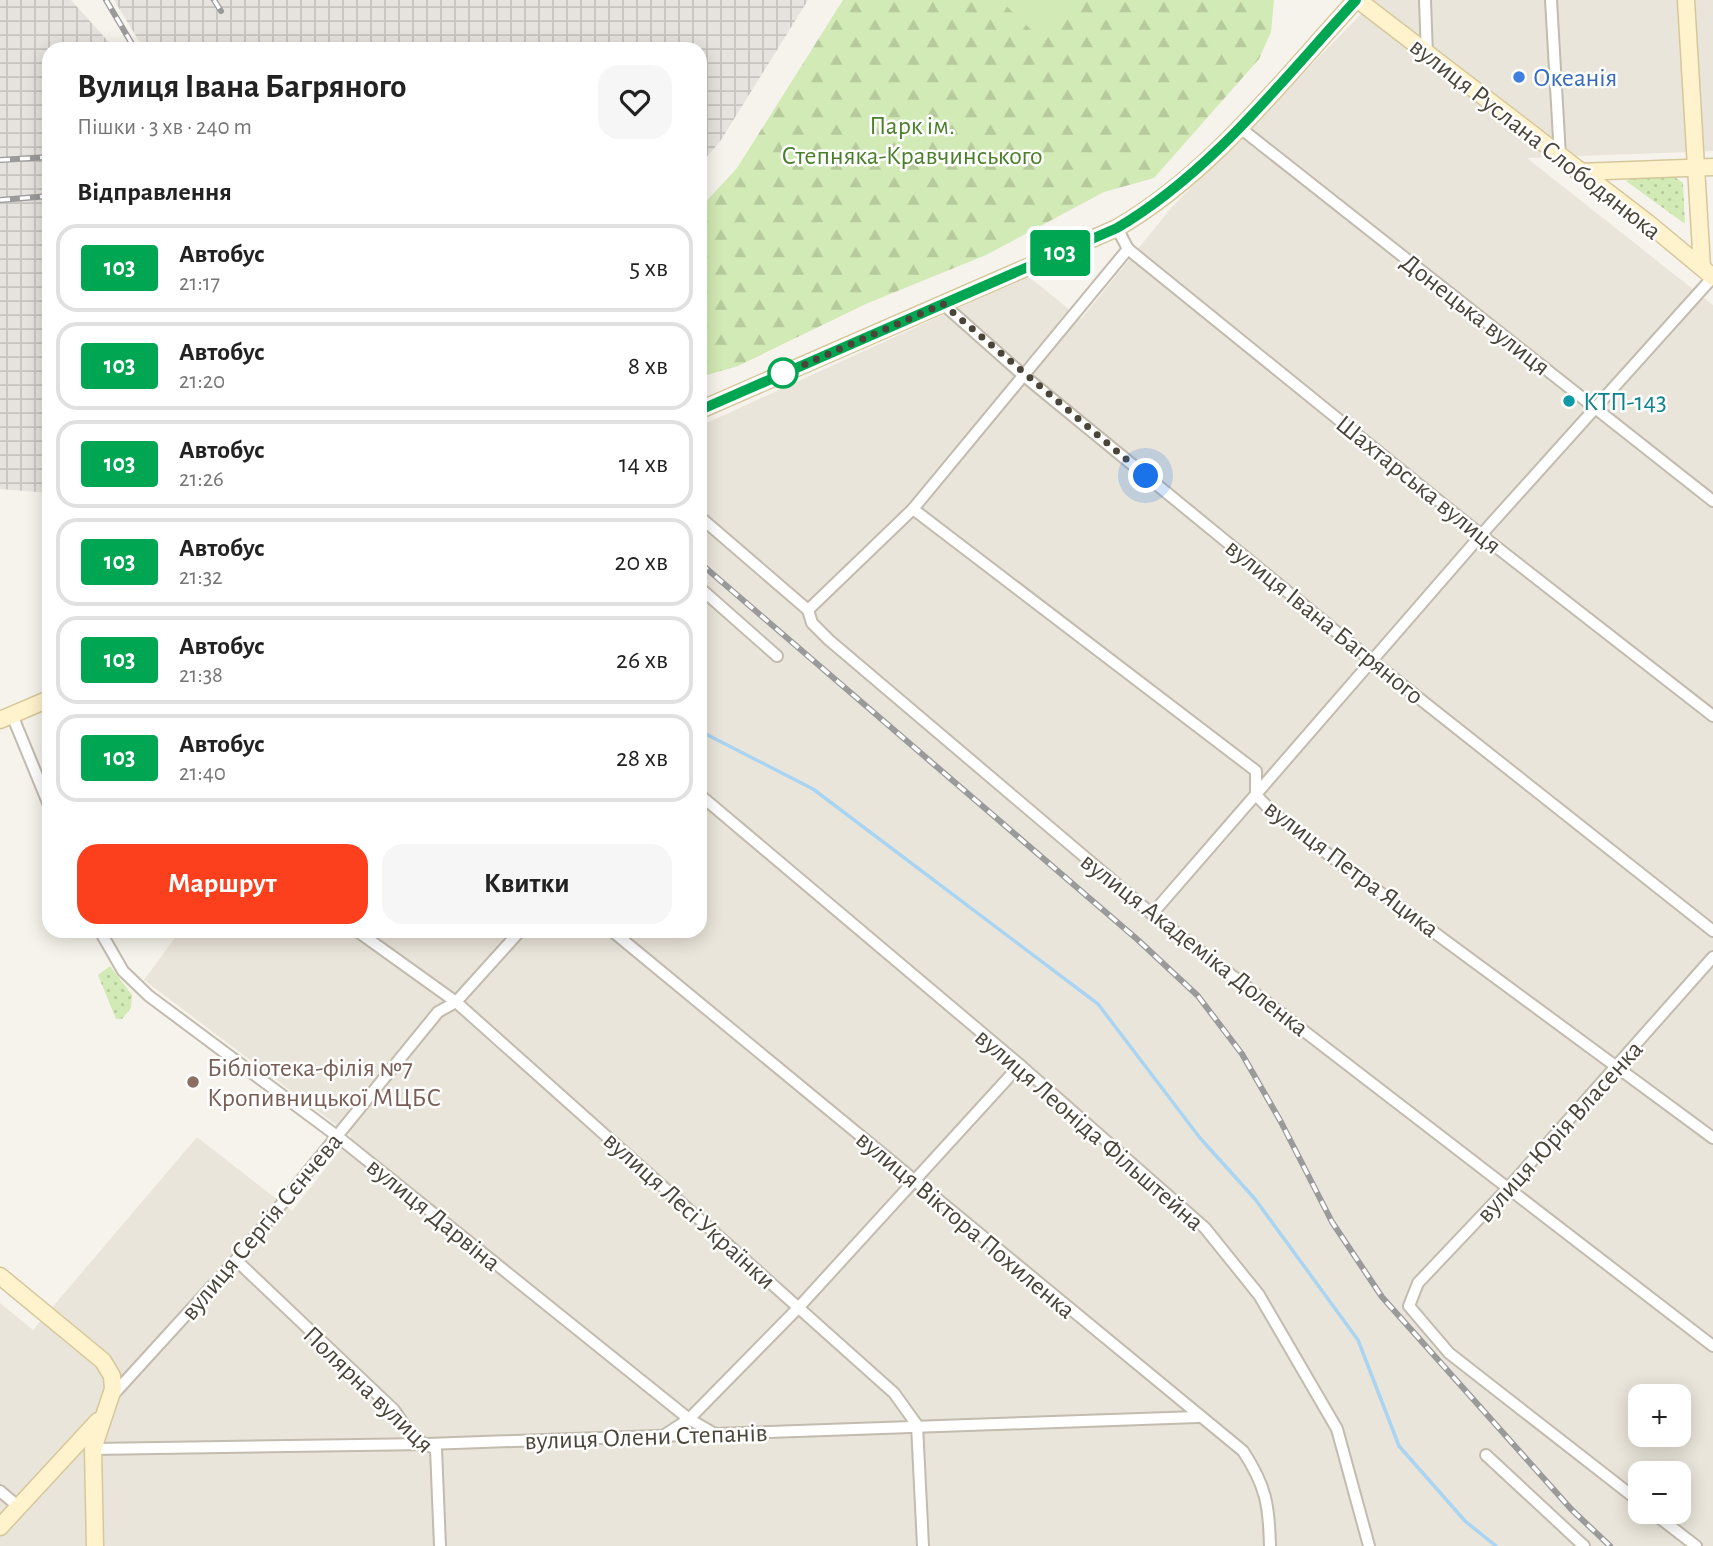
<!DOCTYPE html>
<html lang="uk">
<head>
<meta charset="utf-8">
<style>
	:root { --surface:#fff; --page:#f6f6f6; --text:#222; --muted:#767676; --line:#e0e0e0; --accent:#fc3f1d }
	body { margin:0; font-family:"Alegreya Sans",sans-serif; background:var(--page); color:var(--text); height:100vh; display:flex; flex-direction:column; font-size:26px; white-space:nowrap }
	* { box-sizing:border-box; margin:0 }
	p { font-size:23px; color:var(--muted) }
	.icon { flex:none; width:38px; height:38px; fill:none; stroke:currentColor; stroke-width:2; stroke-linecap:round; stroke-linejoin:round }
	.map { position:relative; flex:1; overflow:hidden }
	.sheet { position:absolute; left:42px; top:42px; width:665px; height:896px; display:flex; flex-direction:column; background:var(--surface); border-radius:21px; box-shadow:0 4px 18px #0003 }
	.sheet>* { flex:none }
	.badge { padding:0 14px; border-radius:5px; font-size:24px; line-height:46px }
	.buttons { position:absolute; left:1628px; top:1384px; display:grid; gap:14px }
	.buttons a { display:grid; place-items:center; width:63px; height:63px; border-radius:14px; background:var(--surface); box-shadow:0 4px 18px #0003; font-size:35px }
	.you { position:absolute; width:35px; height:35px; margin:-18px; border:5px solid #fff; border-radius:50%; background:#1a73e8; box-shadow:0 0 0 10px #1a73e833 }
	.map>.badge { position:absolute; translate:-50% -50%; box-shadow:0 0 0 4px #fff }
	h2 { padding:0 35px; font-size:26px; line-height:63px }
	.round { display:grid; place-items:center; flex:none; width:74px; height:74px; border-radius:21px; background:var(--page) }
	.summary { display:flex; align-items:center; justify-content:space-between; height:119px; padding:0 35px }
	h1 { font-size:33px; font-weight:700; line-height:52px }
	.action { display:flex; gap:14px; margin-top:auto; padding:14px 35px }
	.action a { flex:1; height:80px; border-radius:21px; background:var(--accent); color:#fff; font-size:28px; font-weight:700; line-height:80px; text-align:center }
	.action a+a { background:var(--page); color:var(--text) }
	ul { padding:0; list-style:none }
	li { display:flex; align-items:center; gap:21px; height:88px; margin:0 14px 10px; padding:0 21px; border:4px solid var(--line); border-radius:21px }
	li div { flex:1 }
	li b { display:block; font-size:26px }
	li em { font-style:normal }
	li .badge { min-width:77px; font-weight:700; text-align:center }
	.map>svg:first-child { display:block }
</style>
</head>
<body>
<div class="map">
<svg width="1713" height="1546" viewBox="0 0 1713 1546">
	<defs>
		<pattern id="industrial-grid" width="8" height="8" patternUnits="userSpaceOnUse" patternTransform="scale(1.75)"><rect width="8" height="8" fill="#e6e2dd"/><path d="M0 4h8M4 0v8" fill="none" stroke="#c7c3be"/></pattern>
		<pattern id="grass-dots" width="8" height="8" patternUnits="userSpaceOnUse" patternTransform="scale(1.75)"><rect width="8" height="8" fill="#d2eab5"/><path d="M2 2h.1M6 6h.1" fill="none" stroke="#b6ca9c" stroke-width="1.8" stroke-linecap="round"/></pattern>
		<pattern id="forest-firs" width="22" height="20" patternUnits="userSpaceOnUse" patternTransform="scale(1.75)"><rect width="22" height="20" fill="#d2eab5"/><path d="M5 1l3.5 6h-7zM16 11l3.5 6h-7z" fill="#b6ca9c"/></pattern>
	</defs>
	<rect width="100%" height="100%" fill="#f6f3ec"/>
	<path fill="#eae5da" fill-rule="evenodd" d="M1364,0H1713V151L1527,158L1713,305V1546H0V1303L33,1330L197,1137L292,1211L351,1136L144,980L180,931H700V426L1028,276L1081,319L1172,207L1370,5ZM1640,1396H1678V1435H1640ZM1640,1474H1678V1512H1640Z"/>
	<g fill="url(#industrial-grid)">
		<path d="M0,0H71L115,49H49V493L0,489Z"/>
		<path d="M114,0H808L721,140L700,165V49H144Z"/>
	</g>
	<g fill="url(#grass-dots)">
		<path d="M1672,175L1683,183L1685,224L1626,181L1635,177Z"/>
		<path d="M110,966L132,995L131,1008L122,1019H116L98,975Z"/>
	</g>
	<path fill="url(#forest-firs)" d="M843,0H1274L1271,32L1259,59L1154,178L1104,192L986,255L868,303L738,366L700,377V208L737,168Z"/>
	<path fill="#d2eab5" d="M1000,0H1070L1075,5L1042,40Z"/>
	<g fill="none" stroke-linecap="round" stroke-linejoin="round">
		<path stroke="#a9d4f2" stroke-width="3.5" d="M700,731L813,789L1098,1004L1200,1138L1255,1199L1358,1340L1399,1446L1465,1521L1496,1546"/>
		<defs>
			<g id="street">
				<path d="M1425,0L1427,55"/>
				<path d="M1551,0L1560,156"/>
				<path d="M1239,127L1713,501"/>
				<path d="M1128,249L1481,535L1713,716"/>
				<path d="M943,304L1023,375L1372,661L1713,931"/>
				<path d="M913,509L1256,771V795L1275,815L1713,1138"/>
				<path d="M700,517L808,610L812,623L829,640L1152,914L1713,1346"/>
				<path d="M700,588L777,656"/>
				<path d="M808,610L913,509L1128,249L1117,228"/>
				<path d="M12,715L49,805"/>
				<path d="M700,795L1020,1065L1205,1228L1259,1295L1337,1429L1369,1546"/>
				<path d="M1152,914L1481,535L1713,277"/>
				<path d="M100,931L123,971L149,996L337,1136L689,1419L715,1434"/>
				<path d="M357,931L456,1002L894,1393L917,1425L923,1546"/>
				<path d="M612,931L1243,1451C1266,1486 1269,1505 1270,1546"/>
				<path d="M236,1260L394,1410L413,1438L436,1449L440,1546"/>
				<path d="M112,1396L236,1260L438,1012L456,1002L520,931"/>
				<path d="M663,1436L689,1419L799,1307L1020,1065"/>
				<path d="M93,1449L427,1444L1198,1417"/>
				<path d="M1486,1455L1584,1546"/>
				<path d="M0,1491L19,1507"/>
				<path d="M1640,1502L1449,1353L1409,1306L1418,1283L1509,1187L1713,957"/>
				<path d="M1652,1512L1696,1546"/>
			</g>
			<g id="secondary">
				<path d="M1358,0L1648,223L1713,277"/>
				<path d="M1686,0L1702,267"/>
				<path d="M1578,172L1713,167"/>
				<path d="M700,410L1117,228C1212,173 1282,80 1356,0"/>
				<path d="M0,720L49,699"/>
				<path d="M0,1276L103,1361L112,1376L113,1389L93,1449L95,1546"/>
				<path d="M0,1527L98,1421"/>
			</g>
		</defs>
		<use href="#street" stroke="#c2bbae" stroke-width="14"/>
		<use href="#secondary" stroke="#d6c79b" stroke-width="19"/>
		<use href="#street" stroke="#fff" stroke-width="10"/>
		<use href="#secondary" stroke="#fff3cd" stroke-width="16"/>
		<defs>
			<g id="rail">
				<path d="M106,0L135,49"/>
				<path d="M214,0L221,11"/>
				<path d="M0,160L49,157"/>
				<path d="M0,200L49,196"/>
				<path d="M700,563L1138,940L1198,996L1242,1054L1281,1122L1332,1222L1382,1297L1571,1509L1610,1546"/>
			</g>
		</defs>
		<use href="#rail" stroke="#9a9a9a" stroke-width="6"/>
		<use href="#rail" stroke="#fff" stroke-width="3.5" stroke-dasharray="10" stroke-linecap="butt"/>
	</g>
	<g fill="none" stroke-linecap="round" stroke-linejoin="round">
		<defs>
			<path id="line" d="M700,410L1117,228C1212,172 1282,80 1356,0"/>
		</defs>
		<use href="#line" stroke="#fff" stroke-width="16"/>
		<use href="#line" stroke="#00a651" stroke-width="10"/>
		<path stroke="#4b4439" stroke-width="7" stroke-dasharray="0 12.6" d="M783,373L771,379L943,304L1146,476"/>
	</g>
	<circle fill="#3f7fe0" stroke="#fff" stroke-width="2.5" cx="1519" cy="77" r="7"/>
	<circle fill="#fff" stroke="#00a651" stroke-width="3.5" cx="783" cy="373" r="14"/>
	<circle fill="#0f9aa8" stroke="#fff" stroke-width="2.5" cx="1569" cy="401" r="7"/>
	<circle fill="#8d6e63" stroke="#fff" stroke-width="2.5" cx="193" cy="1082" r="7"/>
	<g text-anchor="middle" stroke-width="5" stroke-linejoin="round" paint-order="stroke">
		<g font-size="26" fill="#366cbe" stroke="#fff" text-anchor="start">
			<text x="1533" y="86">Океанія</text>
		</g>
		<g font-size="26" fill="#4a7f2a" stroke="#fff">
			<text x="912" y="134">Парк ім.<tspan x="912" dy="30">Степняка-Кравчинського</tspan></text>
		</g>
		<g font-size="26" fill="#4b4439" stroke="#fff">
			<text transform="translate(1536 138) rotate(38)" y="9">вулиця Руслана Слободянюка</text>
			<text transform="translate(1476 314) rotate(38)" y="9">Донецька вулиця</text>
			<text transform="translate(1419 484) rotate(39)" y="9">Шахтарська вулиця</text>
			<text transform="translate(1325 621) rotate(39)" y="9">вулиця Івана Багряного</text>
			<text transform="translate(1352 868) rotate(37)" y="9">вулиця Петра Яцика</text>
			<text transform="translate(1195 944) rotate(38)" y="9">вулиця Академіка Доленка</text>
			<text transform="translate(1090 1129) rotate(41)" y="9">вулиця Леоніда Фільштейна</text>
			<text transform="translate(1559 1131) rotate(-48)" y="9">вулиця Юрія Власенка</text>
			<text transform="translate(690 1210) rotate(42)" y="9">вулиця Лесі Українки</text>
			<text transform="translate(434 1214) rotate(39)" y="9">вулиця Дарвіна</text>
			<text transform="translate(966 1224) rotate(40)" y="9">вулиця Віктора Похиленка</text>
			<text transform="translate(261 1226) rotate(-50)" y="9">вулиця Сергія Сєнчева</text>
			<text transform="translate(369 1389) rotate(44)" y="9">Полярна вулиця</text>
			<text transform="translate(646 1436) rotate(-2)" y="9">вулиця Олени Степанів</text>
		</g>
		<g font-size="26" fill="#0d838f" stroke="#fff" text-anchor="start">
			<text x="1583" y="410">КТП-143</text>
		</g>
		<g font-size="26" fill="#785e54" stroke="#fff" text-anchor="start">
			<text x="207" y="1076">Бібліотека-філія №7<tspan x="207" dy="30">Кропивницької МЦБС</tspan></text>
		</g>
	</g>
</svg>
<div class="buttons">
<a>+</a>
<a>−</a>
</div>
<div class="you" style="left:1146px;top:476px"></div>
<b class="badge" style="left:1060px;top:253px;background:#00a651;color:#fff">103</b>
<section class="sheet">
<div class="summary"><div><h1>Вулиця Івана Багряного</h1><p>Пішки · 3 хв · 240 m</p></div><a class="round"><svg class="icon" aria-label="heart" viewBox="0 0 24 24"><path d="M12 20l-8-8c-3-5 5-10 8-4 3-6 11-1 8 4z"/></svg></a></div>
<h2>Відправлення</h2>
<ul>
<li><span class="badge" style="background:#00a651;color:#fff">103</span><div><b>Автобус</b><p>21:17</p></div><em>5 хв</em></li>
<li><span class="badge" style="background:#00a651;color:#fff">103</span><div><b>Автобус</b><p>21:20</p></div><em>8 хв</em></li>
<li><span class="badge" style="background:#00a651;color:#fff">103</span><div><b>Автобус</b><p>21:26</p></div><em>14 хв</em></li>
<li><span class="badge" style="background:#00a651;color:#fff">103</span><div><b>Автобус</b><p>21:32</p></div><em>20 хв</em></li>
<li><span class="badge" style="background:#00a651;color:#fff">103</span><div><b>Автобус</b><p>21:38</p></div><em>26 хв</em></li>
<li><span class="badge" style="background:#00a651;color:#fff">103</span><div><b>Автобус</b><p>21:40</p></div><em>28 хв</em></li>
</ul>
<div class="action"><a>Маршрут</a><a>Квитки</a></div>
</section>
</div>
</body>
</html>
